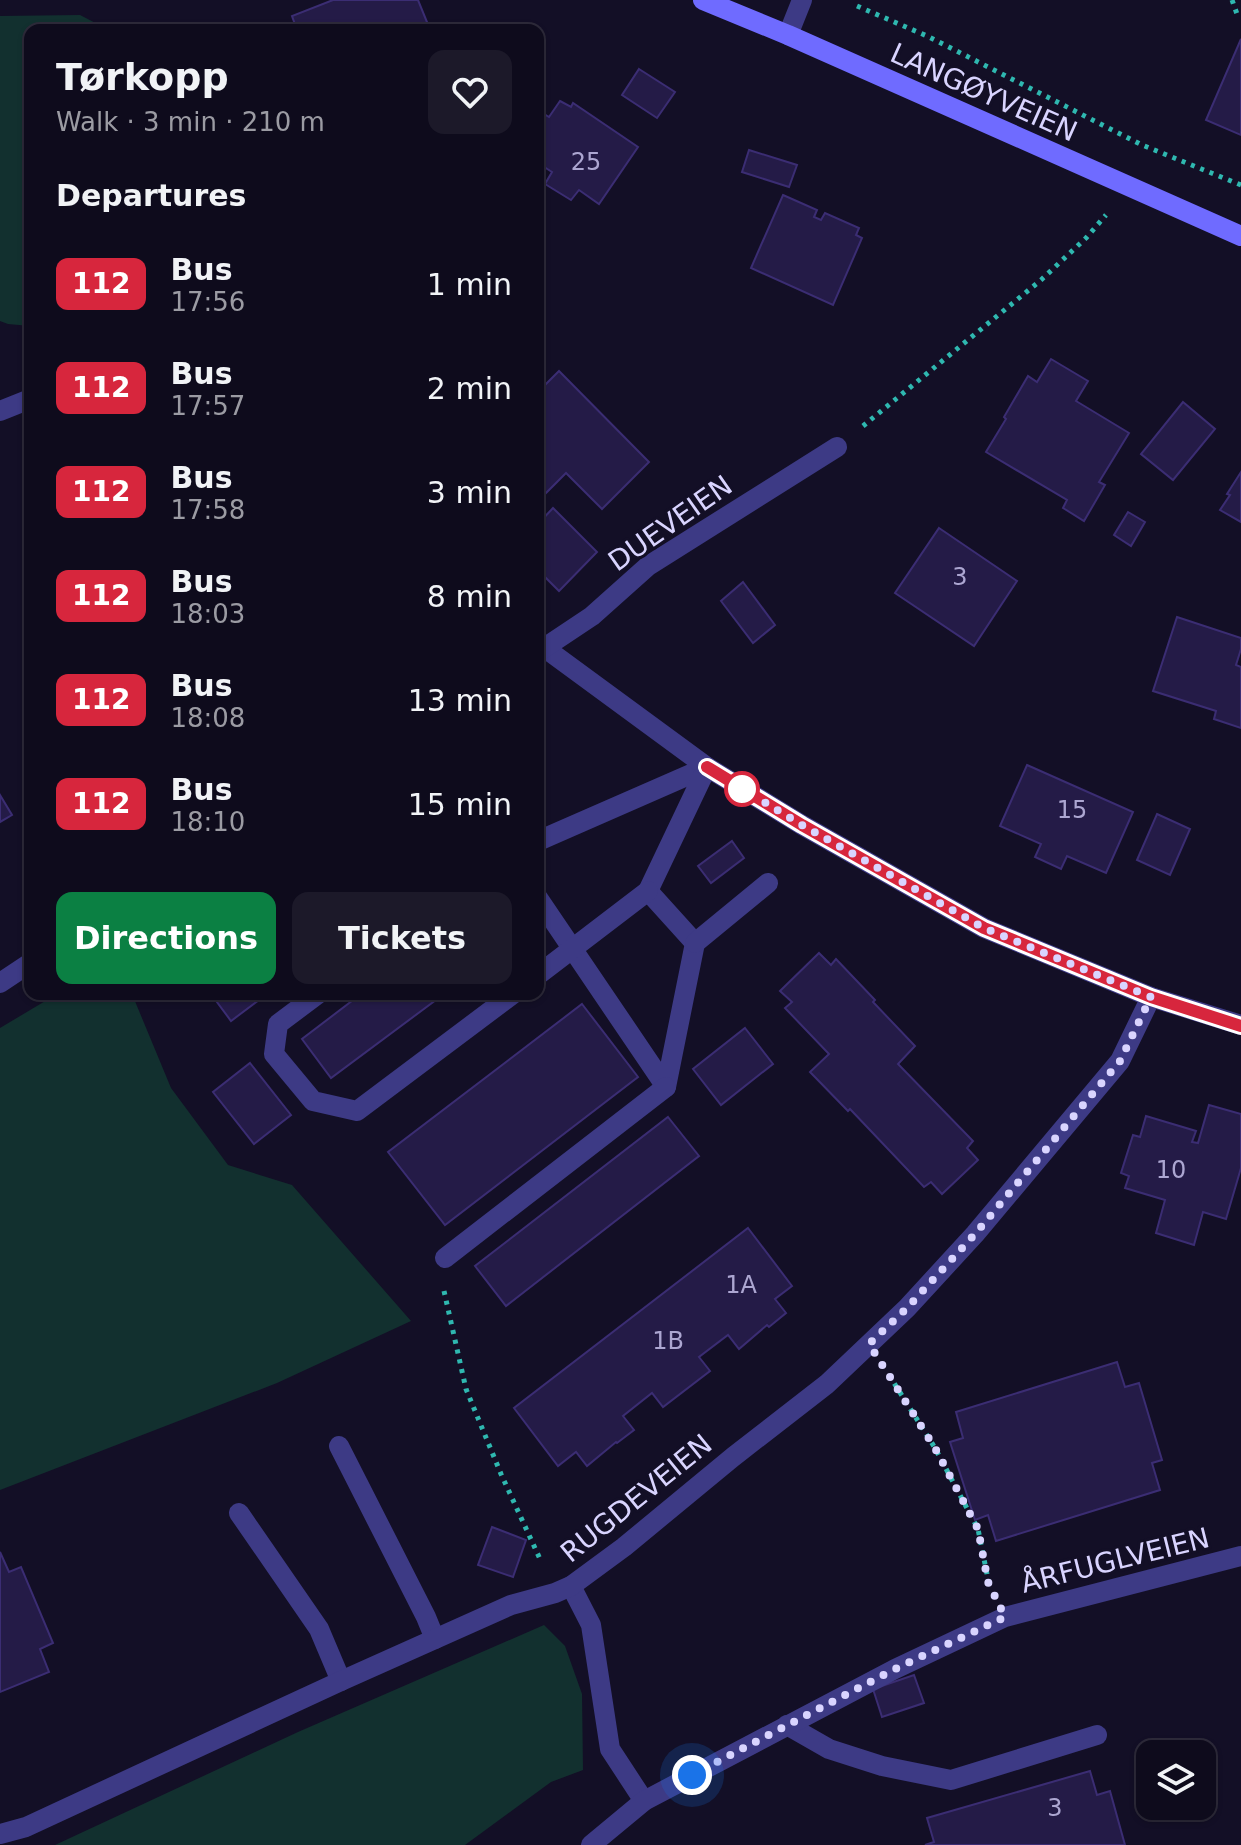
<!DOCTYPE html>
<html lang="en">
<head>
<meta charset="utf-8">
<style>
	:root { --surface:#0e0b1c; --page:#1c1929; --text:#f1f3f6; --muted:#9b9ba3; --line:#2e2b3b; --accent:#0b8043 }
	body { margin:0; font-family:"DejaVu Sans",sans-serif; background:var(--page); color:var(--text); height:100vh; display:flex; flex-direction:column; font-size:30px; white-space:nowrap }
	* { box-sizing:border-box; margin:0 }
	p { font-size:26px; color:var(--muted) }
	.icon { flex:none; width:44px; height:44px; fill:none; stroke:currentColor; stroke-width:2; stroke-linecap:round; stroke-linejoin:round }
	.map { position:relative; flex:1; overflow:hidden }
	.details { position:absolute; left:24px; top:24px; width:520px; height:976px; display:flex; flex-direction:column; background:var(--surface); border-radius:16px; box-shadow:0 2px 6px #0004,0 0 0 2px var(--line) }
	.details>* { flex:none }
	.badge { padding:0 16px; border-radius:12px; font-size:28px; line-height:52px }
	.fabs { position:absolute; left:1136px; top:1740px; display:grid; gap:16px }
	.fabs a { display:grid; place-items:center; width:80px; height:80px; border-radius:16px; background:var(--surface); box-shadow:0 2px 6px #0004,0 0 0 2px var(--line); font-size:40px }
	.you { position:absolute; width:40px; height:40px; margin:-20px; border:6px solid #fff; border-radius:50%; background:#1a73e8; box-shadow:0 0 0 12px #1a73e833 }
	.map>.badge { position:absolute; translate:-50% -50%; box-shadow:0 0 0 4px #fff }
	h2 { padding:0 32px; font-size:30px; line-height:72px }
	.round { display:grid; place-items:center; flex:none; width:84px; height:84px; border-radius:16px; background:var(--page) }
	.headline { display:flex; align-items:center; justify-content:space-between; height:136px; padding:0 32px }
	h1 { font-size:38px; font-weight:700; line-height:60px }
	.cta { display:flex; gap:16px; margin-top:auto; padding:16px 32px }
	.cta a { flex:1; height:92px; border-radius:16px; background:var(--accent); color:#fff; font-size:32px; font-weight:700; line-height:92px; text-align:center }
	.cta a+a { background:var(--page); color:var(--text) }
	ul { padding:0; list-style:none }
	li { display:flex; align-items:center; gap:24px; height:104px; padding:0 32px }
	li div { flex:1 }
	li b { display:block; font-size:30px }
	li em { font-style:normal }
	li .badge { min-width:88px; font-weight:700; text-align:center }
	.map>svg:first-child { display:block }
</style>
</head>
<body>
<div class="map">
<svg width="1241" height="1845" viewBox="0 0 1241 1845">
	<rect width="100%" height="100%" fill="#130f26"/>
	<g fill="#12302f">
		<path d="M80,15L109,30H30V326L8,324L0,321V16Z"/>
		<path d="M57,994H132L171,1088L228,1165L292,1185L411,1321L277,1383L0,1490V1028Z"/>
		<path d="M544,1625L565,1646L582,1694L583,1770L551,1782L465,1845H55L298,1732Z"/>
	</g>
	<g fill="#241b47" stroke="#3b2d73" stroke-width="2">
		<path d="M333,0H418L429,27L422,30H297L292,16Z"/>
		<path d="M1241,39V135L1206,120Z"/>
		<path d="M639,69L675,92L657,118L622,95Z"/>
		<path d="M560,101L571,107L573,103L638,147L599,204L579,190L571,200L545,184L552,172L538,163V112L539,111L549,117Z"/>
		<path d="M749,150L797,165L789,187L742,172Z"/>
		<path d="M783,195L817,210L814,217L821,220L825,213L859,228L856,235L862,238L833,305L751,268Z"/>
		<path d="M1051,359L1088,381L1076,401L1129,433L1099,482L1105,485L1084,521L1063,508L1067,500L986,452L1006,419L1004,417L1028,376L1037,382Z"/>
		<path d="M559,371L649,462L602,509L566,473L544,495L538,489V392Z"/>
		<path d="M1183,402L1215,429L1173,480L1141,454Z"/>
		<path d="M1241,472V522L1220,510L1230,495L1227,494Z"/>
		<path d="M553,508L597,552L559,591L538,570V524Z"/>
		<path d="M1128,512L1145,522L1131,546L1114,535Z"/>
		<path d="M939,528L1017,581L974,646L895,593Z"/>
		<path d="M743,582L775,625L753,643L721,601Z"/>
		<path d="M1177,617L1241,638V649L1236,665L1241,667V728L1214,719L1216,711L1153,691Z"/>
		<path d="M1027,765L1133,812L1106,873L1067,856L1061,869L1035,857L1041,844L1000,826Z"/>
		<path d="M0,795L12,815L0,822Z"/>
		<path d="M1157,814L1190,829L1170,875L1137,860Z"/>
		<path d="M732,841L744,858L711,883L698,866Z"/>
		<path d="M819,953L831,965L836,959L875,1000L873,1002L915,1046L898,1064L973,1141L967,1148L978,1160L942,1194L931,1182L924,1187L850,1109L848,1111L810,1072L829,1054L785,1008L792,1002L780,991Z"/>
		<path d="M211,994H267L231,1021Z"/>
		<path d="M361,994H444L331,1078L302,1039Z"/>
		<path d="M582,1004L638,1077L445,1225L388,1152Z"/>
		<path d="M745,1028L773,1064L721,1105L693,1069Z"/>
		<path d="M250,1063L291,1115L254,1144L213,1092Z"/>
		<path d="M1209,1105L1241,1114V1168L1226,1219L1203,1212L1194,1245L1156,1233L1165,1200L1125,1188L1129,1176L1121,1173L1133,1135L1140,1137L1146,1116L1196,1131L1192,1142L1198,1143Z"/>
		<path d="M668,1117L699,1156L506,1306L475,1266Z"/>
		<path d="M748,1228L792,1286L775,1299L786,1313L769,1327L767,1325L739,1349L728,1335L699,1357L710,1371L663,1407L652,1393L623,1416L634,1430L617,1443L616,1442L587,1466L576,1452L558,1466L514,1408Z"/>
		<path d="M1117,1362L1125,1387L1139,1383L1162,1460L1152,1463L1160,1490L996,1541L988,1515L975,1520L950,1442L963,1438L956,1412Z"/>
		<path d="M492,1527L526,1540L513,1577L478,1565Z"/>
		<path d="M0,1552L9,1572L21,1567L53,1643L40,1649L49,1672L0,1692Z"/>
		<path d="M914,1675L924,1703L882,1717L873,1689Z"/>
		<path d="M1090,1771L1097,1795L1110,1791L1125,1845H925L934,1842L927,1818Z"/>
	</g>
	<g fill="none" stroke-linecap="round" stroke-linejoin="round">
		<g stroke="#2fb8b0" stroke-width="5" stroke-dasharray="4 6" stroke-linecap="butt">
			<path d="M1232,0L1237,14L1241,17"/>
			<path d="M857,6L927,36L1142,145L1241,185"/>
			<path d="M863,426L1041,280L1086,238L1106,215"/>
			<path d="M444,1291L466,1389L501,1474L540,1559"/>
			<path d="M889,1375L935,1448L978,1529L989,1584"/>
		</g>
		<g stroke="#3d3a85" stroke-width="20">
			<path d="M788,35L802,0"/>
			<path d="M538,841L707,767"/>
			<path d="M538,898L666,1087L695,943L648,891L707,767"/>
			<path d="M695,943L768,883"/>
			<path d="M538,975L648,891"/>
			<path d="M318,994L278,1024L274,1054L313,1101L357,1111L513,994"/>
			<path d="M445,1258L666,1087"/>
			<path d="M339,1446L426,1617L435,1639"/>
			<path d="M239,1513L319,1629L341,1681"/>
		</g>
		<g stroke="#3d3a85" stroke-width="20">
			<path d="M0,411L30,399"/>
			<path d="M538,643L707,767L802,825L984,928L1151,997L1241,1025"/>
			<path d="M538,652L592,616L648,566L837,447"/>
			<path d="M0,983L30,963"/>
			<path d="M571,1586L591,1625L610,1749L644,1801"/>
			<path d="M787,1725L829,1749L882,1766L951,1780L1097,1735"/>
			<path d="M0,1834L26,1827L341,1681L511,1605L555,1593L571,1586L624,1547L733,1457L827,1384L907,1308L975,1234L1120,1061L1151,997"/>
			<path d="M591,1845L644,1801L895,1669L1005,1617L1241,1556"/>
		</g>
		<path stroke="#6f6bff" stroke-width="20" d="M703,0L788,35L1241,236"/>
	</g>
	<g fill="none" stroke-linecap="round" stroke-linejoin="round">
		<defs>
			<path id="line" d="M707,767L802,825L984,928L1151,997L1241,1026"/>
		</defs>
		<use href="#line" stroke="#fff" stroke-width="18"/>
		<use href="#line" stroke="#d7263d" stroke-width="12"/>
		<path stroke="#d9d4ff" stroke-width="8" stroke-dasharray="0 14.4" d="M692,1775L895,1669L1005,1617L988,1582L978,1529L935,1448L869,1344L907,1308L975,1234L1120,1061L1151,997L984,928L802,825L730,781L742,789"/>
	</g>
	<circle fill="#fff" stroke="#d7263d" stroke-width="4" cx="742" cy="789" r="16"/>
	<g text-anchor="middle" stroke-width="6" stroke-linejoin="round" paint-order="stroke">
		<g font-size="24" fill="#aca6d1">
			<text x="586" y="170">25</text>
			<text x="960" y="585">3</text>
			<text x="1072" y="818">15</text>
			<text x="1171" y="1178">10</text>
			<text x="741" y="1293">1A</text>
			<text x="668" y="1349">1B</text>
			<text x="1055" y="1816">3</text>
		</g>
		<g font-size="28" fill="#d9d4ff" stroke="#130f26">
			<text transform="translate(984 92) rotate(24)" y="10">LANGØYVEIEN</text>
			<text transform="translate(670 523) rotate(-35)" y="10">DUEVEIEN</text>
			<text transform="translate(636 1498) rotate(-39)" y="10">RUGDEVEIEN</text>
			<text transform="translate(1115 1560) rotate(-14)" y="10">ÅRFUGLVEIEN</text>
		</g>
	</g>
</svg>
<div class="fabs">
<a><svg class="icon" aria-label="layers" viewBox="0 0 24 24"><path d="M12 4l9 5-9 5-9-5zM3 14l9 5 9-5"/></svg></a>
</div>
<div class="you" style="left:692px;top:1775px"></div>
<section class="details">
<div class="headline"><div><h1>Tørkopp</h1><p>Walk · 3 min · 210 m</p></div><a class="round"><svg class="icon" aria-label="heart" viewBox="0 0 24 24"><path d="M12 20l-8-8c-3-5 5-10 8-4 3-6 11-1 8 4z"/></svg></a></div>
<h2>Departures</h2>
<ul>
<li><span class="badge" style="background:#d7263d;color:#fff">112</span><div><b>Bus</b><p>17:56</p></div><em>1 min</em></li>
<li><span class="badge" style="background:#d7263d;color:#fff">112</span><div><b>Bus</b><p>17:57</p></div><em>2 min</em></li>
<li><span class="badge" style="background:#d7263d;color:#fff">112</span><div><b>Bus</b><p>17:58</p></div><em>3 min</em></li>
<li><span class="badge" style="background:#d7263d;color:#fff">112</span><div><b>Bus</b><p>18:03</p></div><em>8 min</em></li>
<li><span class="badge" style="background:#d7263d;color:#fff">112</span><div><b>Bus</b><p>18:08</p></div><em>13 min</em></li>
<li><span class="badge" style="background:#d7263d;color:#fff">112</span><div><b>Bus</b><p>18:10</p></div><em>15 min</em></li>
</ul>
<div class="cta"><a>Directions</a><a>Tickets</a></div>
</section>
</div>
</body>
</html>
